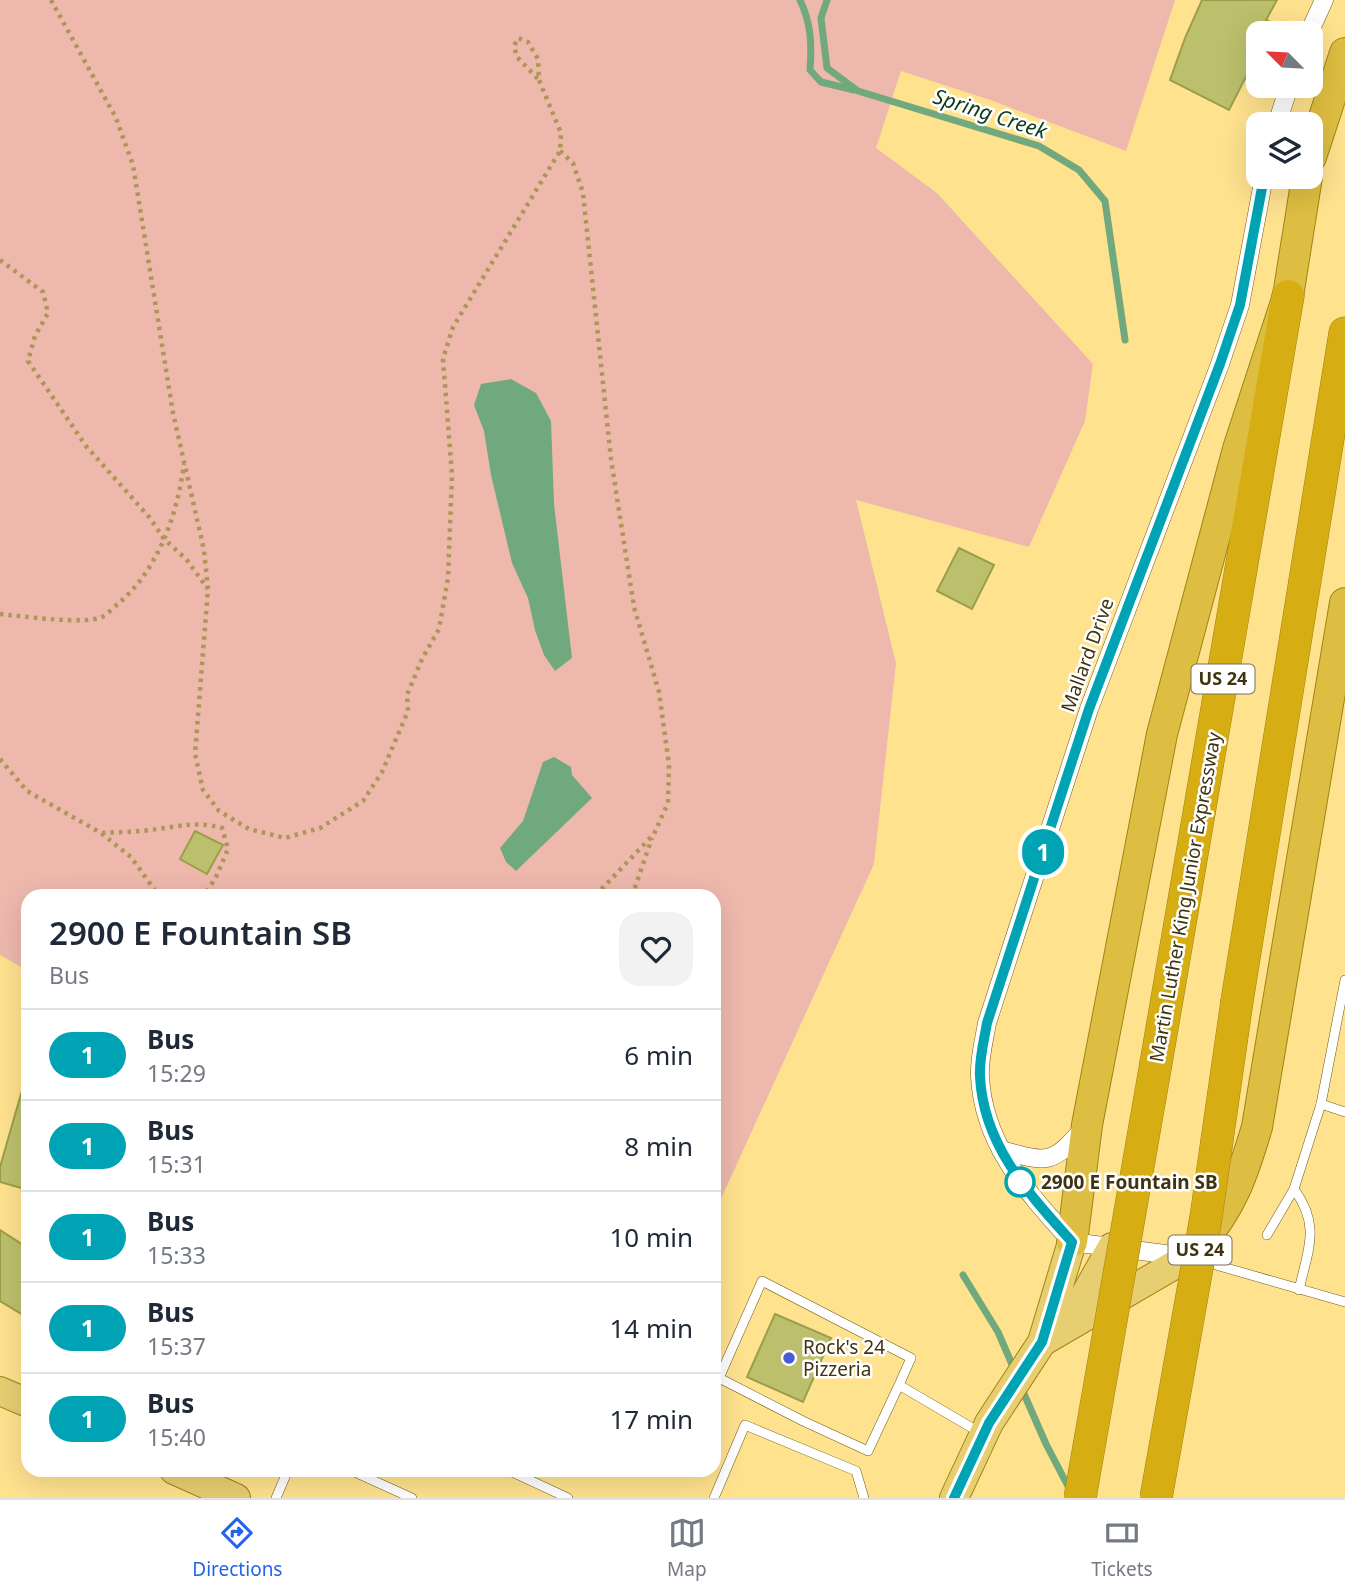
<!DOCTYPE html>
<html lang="en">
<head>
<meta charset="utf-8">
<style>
	:root { --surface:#fff; --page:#f2f2f3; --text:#1f2937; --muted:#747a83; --line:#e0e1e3; --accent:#2563eb }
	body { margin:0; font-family:"Noto Sans",sans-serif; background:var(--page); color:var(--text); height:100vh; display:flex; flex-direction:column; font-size:26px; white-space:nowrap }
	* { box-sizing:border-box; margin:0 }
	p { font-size:23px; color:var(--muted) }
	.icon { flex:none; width:38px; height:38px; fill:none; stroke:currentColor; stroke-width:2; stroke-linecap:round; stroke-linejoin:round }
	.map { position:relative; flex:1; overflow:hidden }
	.side { position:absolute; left:21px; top:889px; width:700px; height:588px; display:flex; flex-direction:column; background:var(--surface); border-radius:21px; box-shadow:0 7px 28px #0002 }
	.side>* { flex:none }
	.badge { padding:0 14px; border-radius:23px; font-size:24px; line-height:46px }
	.needle { width:46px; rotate:294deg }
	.fabs { position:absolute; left:1246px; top:21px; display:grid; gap:14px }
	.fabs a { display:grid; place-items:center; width:77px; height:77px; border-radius:14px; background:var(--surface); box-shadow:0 7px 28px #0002; font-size:35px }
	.map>.badge { position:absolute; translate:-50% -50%; box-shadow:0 0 0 4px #fff }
	.round { display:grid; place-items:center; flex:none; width:74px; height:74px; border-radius:21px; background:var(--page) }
	.headline { display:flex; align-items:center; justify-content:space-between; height:119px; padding:0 28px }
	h1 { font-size:33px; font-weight:600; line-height:52px }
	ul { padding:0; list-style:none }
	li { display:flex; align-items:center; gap:21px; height:91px; padding:0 28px; border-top:2px solid var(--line) }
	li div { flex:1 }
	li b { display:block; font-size:26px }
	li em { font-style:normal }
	li .badge { min-width:77px; font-weight:700; text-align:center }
	.dock { display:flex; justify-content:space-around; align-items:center; height:98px; border-top:2px solid var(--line); background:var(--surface); font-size:19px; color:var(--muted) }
	.dock a { display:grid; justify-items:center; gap:4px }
	.dock .on { color:var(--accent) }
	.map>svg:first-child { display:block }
</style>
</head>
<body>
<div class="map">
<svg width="1345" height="1498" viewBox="0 0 1345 1498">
	<rect width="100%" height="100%" fill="#ffe28e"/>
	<path fill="#eeb8ad" d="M0,0H1175L1126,151L993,101L901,71L876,148L937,193L1093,364L1085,421L1029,547L856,500L896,663L874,864L714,1214V896H28V971L0,955Z"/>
	<g fill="#6fa97d">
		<path d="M511,379L536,393L551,421L554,504L572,658L555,671L544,655L535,630L528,598L512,563L491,475L484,431L474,405L481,384Z"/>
		<path d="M554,757L571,767L572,775L592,798L516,871L506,862L500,848L523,821L543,762Z"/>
	</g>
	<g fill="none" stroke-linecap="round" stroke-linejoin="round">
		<g stroke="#6fa97d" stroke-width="7">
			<path d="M800,0C811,23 812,44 810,70L821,82L854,90"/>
			<path d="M827,0L821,18L827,68L858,91L1039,146L1079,170L1105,201L1125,340"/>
			<path d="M963,1275L998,1332L1014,1369"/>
			<path d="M1021,1387L1046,1444L1070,1490"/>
		</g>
	</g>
	<g fill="#bcc06c" stroke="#9b9e4a" stroke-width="2">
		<path d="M1202,0H1277L1266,20L1293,33H1258V53L1229,110L1170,80L1185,38Z"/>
		<path d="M959,548L994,565L972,609L937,591Z"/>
		<path d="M195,831L223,845L207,874L180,859Z"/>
		<path d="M23,1087H28V1190L0,1182V1167Z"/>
		<path d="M0,1230L28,1248V1318L0,1301Z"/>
		<path d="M775,1314L831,1338L803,1402L747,1377Z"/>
	</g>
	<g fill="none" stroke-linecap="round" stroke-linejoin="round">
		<defs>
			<g id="service">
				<path d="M1321,1104L1345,1112"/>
				<path d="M1294,1189C1321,1226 1308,1249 1299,1290"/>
				<path d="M1267,1235L1294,1189L1321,1104L1345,980"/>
				<path d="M1202,1261L1345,1302"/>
				<path d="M899,1385L868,1451L803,1421L719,1378L762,1281L911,1358L899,1385L979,1432"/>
				<path d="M350,1470L412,1498"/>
				<path d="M508,1470L568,1498"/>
				<path d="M276,1498L288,1470"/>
				<path d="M714,1498L745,1425L856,1471L864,1498"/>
			</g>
			<g id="minor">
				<path d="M1309,33L1324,0"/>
				<path d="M1277,124L1289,86"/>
				<path d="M1001,1150C1048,1163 1052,1165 1085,1127"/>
				<path d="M1188,1257L1072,1242C1029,1194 983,1145 980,1076C979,1059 984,1041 987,1023L1089,709L1220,364L1240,305L1264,177"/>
			</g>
			<g id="primary">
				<path d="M1068,1325L1112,1247"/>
				<path d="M1042,1342L1188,1257"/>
				<path d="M0,1391L28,1403"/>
				<path d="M174,1470L236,1498"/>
				<path d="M954,1498L989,1423L1042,1342L1072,1242"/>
			</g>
			<g id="trunk">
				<path d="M1311,157L1345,53"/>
				<path d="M1072,1242L1087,1125L1162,734L1238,449L1288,296L1307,177"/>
				<path d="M1199,1245C1232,1207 1243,1174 1257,1127L1345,603"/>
			</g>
			<g id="motorway">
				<path d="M1237,1001L1345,333"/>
				<path d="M1156,1063L1288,296"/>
			</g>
		</defs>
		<use href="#service" stroke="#6f5b18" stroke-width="10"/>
		<use href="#minor" stroke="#6f5b18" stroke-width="19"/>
		<use href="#primary" stroke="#a18311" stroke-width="30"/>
		<use href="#trunk" stroke="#a18311" stroke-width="32"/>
		<use href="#motorway" stroke="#a18311" stroke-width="33"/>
		<g stroke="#ad9758" stroke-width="4.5" stroke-dasharray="3.5 5" stroke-linecap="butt">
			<path d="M51,0L116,118L133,165L173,413L204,550L208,589L195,754L203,790L219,811L249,829L285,838L320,828L363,801L382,772L408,711L407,695L422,659L439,629L448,578L452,475L443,359L453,327L560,151L561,133L539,80L538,59L528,42L518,38L514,46L517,57L539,80"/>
			<path d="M560,151L573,163L583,193L611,459L634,607L659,692L669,765L668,803L654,834L595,896"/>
			<path d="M0,260L43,292L48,313L35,336L28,361L86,446L150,518L164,539L186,559L208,589"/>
			<path d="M0,614C20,616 86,625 102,617C108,614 114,607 119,603C159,568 177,515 184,464"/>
			<path d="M0,759L27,791L101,833L131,857L159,896"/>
			<path d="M102,833C120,832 139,832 157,829C182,826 196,821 222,828L228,849L216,877L204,896"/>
			<path d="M632,896L652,838"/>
		</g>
		<use href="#service" stroke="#fff" stroke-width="9"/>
		<use href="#minor" stroke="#fff" stroke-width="18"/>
		<use href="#primary" stroke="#e6ce71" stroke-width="28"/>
		<use href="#trunk" stroke="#debe42" stroke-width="30"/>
		<use href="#motorway" stroke="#d6ad12" stroke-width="32"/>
		<defs>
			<g id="motorway-bridge">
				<path d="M1080,1498L1156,1063"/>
				<path d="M1156,1498L1206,1217L1237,1001"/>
			</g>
		</defs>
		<use href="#motorway-bridge" stroke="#a18311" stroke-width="33" stroke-linecap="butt"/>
		<use href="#motorway-bridge" stroke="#d6ad12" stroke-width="32"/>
	</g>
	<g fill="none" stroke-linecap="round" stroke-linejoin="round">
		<defs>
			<path id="line" d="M954,1498L989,1423L1042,1342L1072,1242C1029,1194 983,1145 980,1076C979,1059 984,1041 987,1023L1089,709L1220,364L1240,305L1264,177"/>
		</defs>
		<use href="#line" stroke="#fff" stroke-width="16"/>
		<use href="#line" stroke="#00a3b4" stroke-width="10"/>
	</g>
	<circle fill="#fff" stroke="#00a3b4" stroke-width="3.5" cx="1020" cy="1182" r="14"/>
	<circle fill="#485dd2" stroke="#fff" stroke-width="2.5" cx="789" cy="1358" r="7"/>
	<g text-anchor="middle" stroke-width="5" stroke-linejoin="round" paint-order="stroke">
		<g fill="#fff" stroke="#797158" stroke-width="2">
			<rect x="1191.5" y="664.5" width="63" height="29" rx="5"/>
			<rect x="1168.5" y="1235.5" width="63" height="29" rx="5"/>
		</g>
		<g font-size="18" font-weight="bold" fill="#3f3410">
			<text x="1223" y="685">US 24</text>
			<text x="1200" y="1256">US 24</text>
		</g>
		<g font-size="19" fill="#3f3410" stroke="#fff">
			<text transform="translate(1087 655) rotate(-70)" y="7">Mallard Drive</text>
			<text transform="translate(1185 897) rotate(-80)" y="7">Martin Luther King Junior Expressway</text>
		</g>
		<g font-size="19" font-weight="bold" fill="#3f3410" stroke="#fff" text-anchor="start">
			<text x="1041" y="1189">2900 E Fountain SB</text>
		</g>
		<g font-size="19" fill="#3f3410" stroke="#fff" text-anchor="start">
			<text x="803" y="1354">Rock's 24<tspan x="803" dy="22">Pizzeria</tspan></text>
		</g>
		<g font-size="21" font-style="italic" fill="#0e3b1d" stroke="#fff">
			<text transform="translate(990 114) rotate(18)" y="7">Spring Creek</text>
		</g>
	</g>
</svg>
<div class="fabs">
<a><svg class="needle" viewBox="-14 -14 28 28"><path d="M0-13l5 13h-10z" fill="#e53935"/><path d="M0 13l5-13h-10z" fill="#747a83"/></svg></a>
<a><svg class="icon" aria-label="layers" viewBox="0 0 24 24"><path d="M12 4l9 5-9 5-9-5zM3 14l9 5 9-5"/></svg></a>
</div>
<b class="badge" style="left:1043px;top:852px;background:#00a3b4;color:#fff">1</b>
<section class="side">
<div class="headline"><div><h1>2900 E Fountain SB</h1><p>Bus</p></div><a class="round"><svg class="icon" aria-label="heart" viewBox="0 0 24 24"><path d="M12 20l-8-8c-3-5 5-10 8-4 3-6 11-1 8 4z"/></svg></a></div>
<ul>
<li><span class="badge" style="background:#00a3b4;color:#fff">1</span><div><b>Bus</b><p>15:29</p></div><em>6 min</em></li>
<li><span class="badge" style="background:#00a3b4;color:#fff">1</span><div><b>Bus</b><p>15:31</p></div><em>8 min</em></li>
<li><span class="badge" style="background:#00a3b4;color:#fff">1</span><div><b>Bus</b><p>15:33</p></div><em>10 min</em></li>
<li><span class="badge" style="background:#00a3b4;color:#fff">1</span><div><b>Bus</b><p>15:37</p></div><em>14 min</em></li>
<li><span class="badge" style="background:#00a3b4;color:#fff">1</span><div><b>Bus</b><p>15:40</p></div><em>17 min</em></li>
</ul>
</section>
</div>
<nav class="dock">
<a class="on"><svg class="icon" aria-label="directions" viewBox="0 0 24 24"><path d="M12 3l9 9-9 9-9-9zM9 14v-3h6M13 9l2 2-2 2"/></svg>Directions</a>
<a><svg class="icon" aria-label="map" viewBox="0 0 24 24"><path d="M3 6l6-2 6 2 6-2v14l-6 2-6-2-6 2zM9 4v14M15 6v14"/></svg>Map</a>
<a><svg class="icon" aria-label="tickets" viewBox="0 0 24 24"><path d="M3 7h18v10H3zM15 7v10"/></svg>Tickets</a>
</nav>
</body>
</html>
